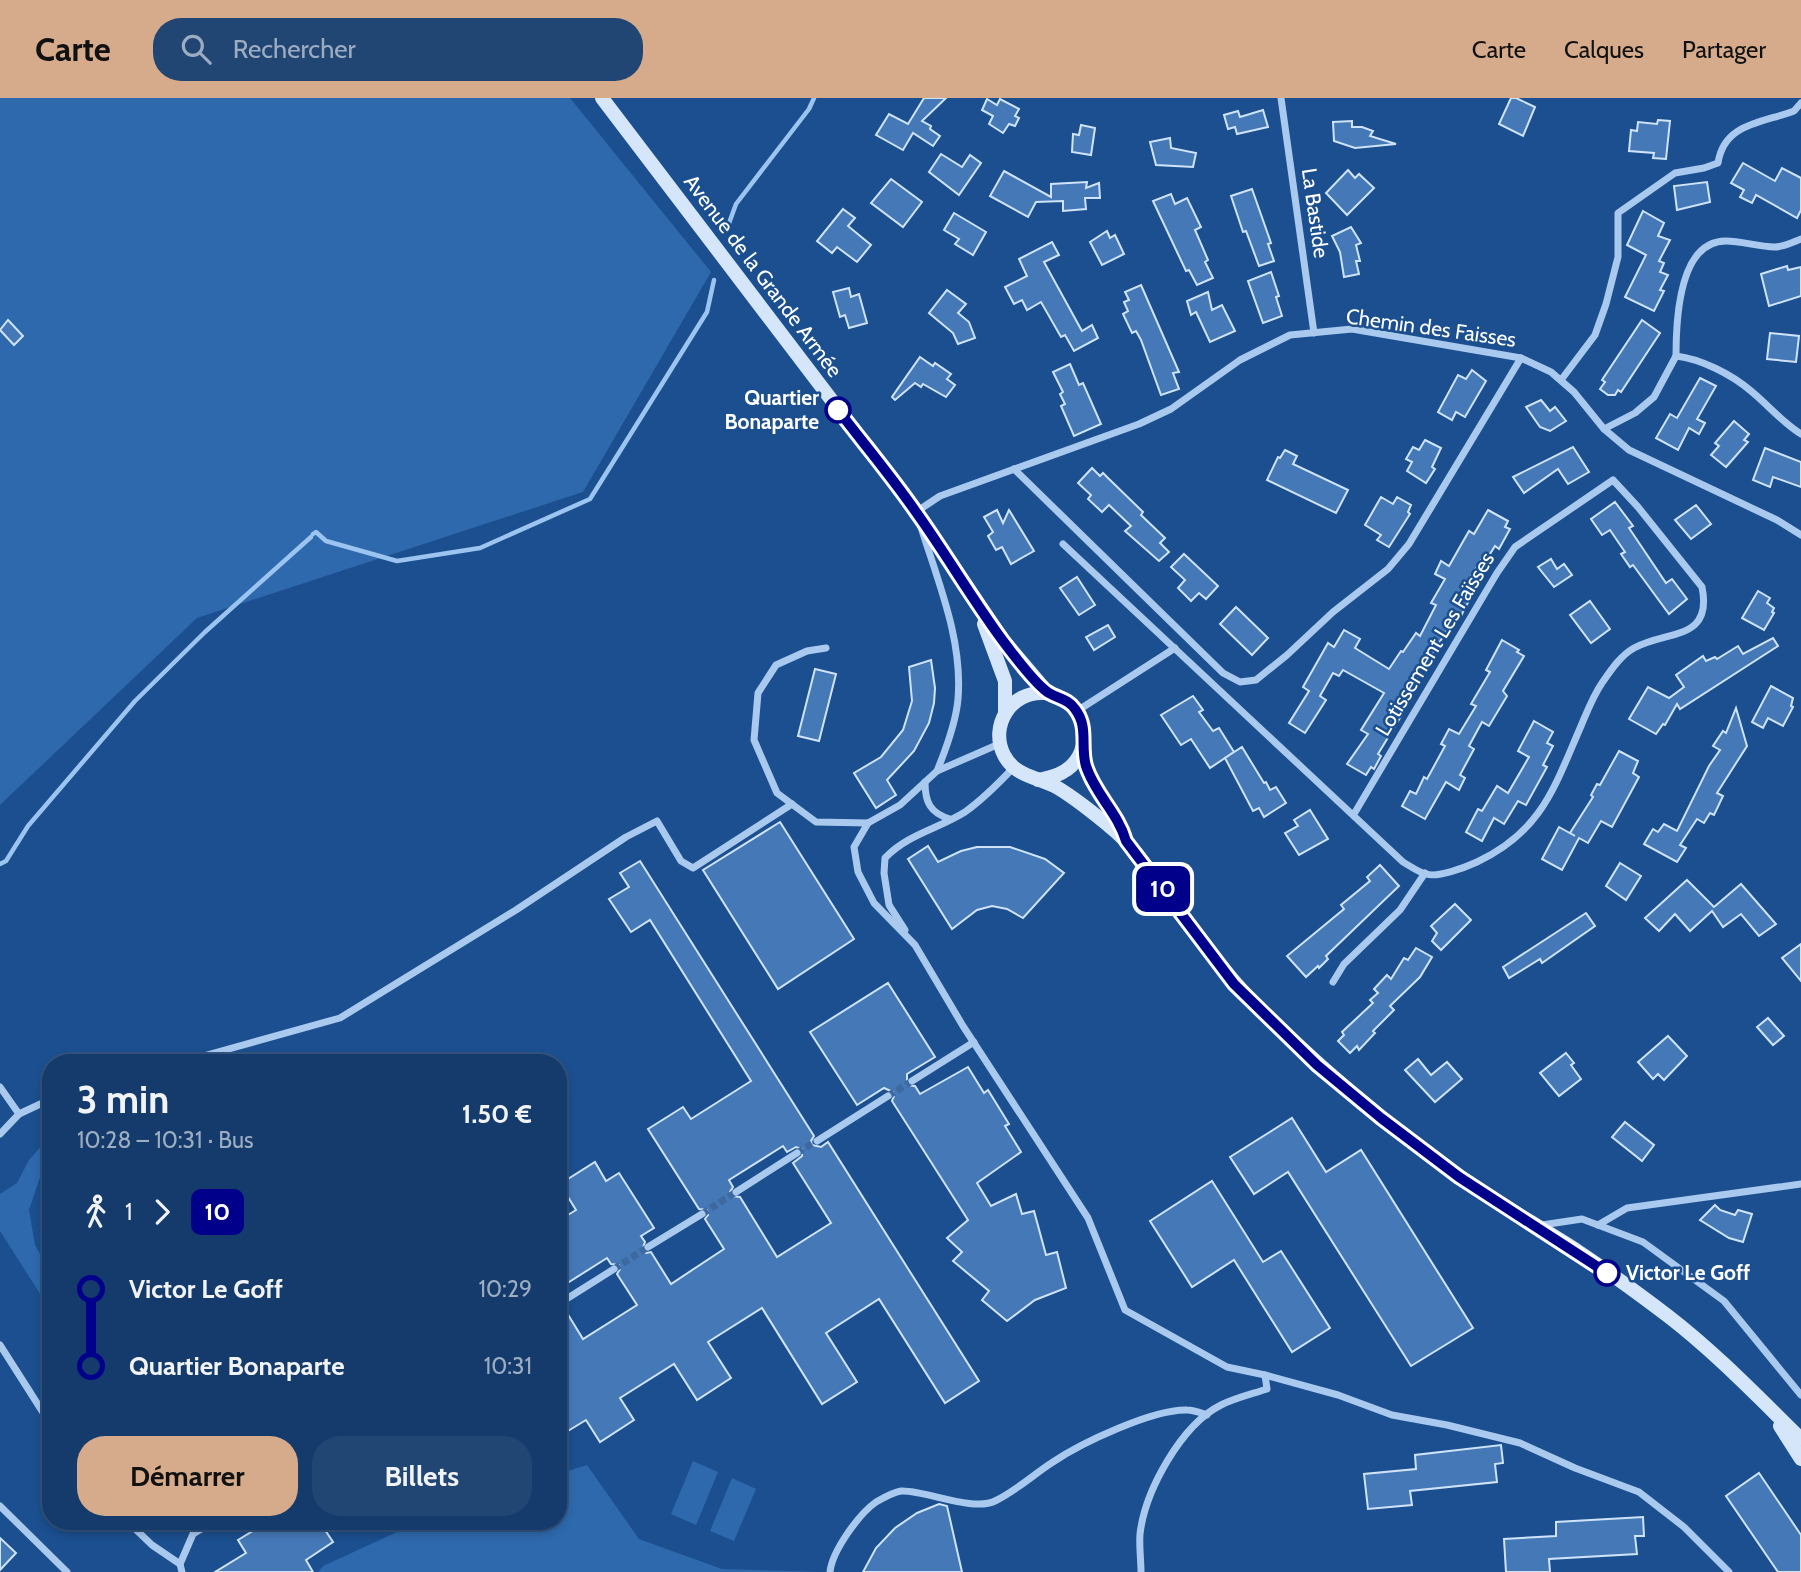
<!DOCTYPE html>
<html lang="fr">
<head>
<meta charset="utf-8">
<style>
	:root { --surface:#143b6b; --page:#214673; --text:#f1f3f6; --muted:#9dadc1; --line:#33557e; --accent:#d6ab8b }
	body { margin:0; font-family:Cabin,sans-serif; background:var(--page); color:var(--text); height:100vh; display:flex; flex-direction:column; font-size:26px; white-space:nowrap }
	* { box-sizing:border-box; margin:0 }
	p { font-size:23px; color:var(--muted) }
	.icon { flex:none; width:38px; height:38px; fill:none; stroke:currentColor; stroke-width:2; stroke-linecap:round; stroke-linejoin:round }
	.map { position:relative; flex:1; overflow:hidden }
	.details { position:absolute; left:42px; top:956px; width:525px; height:476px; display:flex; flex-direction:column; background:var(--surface); border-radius:28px; box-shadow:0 4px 10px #0003,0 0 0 2px var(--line) }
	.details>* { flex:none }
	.badge { padding:0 14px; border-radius:10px; font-size:24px; line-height:46px }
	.map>.badge { position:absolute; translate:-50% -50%; box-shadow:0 0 0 4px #fff }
	.legs { display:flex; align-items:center; gap:10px; height:77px; padding:0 35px; font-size:23px }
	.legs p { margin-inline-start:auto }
	.head { display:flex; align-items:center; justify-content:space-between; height:119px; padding:0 35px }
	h1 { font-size:38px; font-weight:700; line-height:52px }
	.primary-button { display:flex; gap:14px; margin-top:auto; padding:14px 35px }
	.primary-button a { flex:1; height:80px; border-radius:28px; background:var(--accent); color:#111; font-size:28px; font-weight:700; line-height:80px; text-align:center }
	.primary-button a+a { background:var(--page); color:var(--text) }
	ul { padding:0 35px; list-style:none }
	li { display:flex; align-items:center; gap:24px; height:77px; font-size:26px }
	li i { display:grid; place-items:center; width:10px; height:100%; margin:0 9px; background:currentColor }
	li i::after { content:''; width:18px; height:18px; margin:-9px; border:5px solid; border-radius:50%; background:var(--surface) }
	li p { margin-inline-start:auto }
	li:first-child i { background:linear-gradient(#0000 50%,currentColor 0) }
	li:last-child i { background:linear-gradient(currentColor 50%,#0000 0) }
	header { display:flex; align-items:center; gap:42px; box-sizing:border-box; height:98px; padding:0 35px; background:var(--accent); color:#111 }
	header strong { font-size:33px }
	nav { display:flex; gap:38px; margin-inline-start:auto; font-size:24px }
	.search { width:490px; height:63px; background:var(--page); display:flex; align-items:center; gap:18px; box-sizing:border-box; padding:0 24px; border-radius:28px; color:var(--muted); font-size:26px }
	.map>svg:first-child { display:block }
</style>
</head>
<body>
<header>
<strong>Carte</strong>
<div class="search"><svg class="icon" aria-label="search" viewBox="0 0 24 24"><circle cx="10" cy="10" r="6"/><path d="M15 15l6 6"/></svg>Rechercher</div>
<nav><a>Carte</a><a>Calques</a><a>Partager</a></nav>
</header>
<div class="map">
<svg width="1801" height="1474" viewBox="0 0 1801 1474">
	<rect width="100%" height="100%" fill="#1b4f8f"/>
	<g fill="#2e69ad">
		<path d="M0,0H570L711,174L583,394L197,520L0,707Z"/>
		<path d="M51,1037V1062L41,1076L29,1112L35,1147L51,1175V1213L0,1133V1096L17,1085L29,1062Z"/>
		<path d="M693,1363L718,1374L696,1427L671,1416Z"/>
		<path d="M587,1367L639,1441L722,1471L822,1474H318L323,1468L421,1423H558V1376Z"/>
		<path d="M732,1380L756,1391L734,1443L710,1433Z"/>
	</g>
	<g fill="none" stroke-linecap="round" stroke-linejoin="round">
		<g stroke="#9cc4f0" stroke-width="4.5">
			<path d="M728,128L736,106L809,11L814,0"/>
			<path d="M313,436L316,434L326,443L397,463L480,450L590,401L707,214L714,182"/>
			<path d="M0,766L6,763L28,728L135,603L205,534L311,439"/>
		</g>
	</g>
	<g fill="#4478b7" stroke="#cfe3fa" stroke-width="2" fill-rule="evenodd">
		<path d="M924,0H946L922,23L931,28L930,31L940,38L933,48L913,35L903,52L876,37L889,16L908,26Z"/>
		<path d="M1511,0H1516L1535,9L1523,38L1499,26Z"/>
		<path d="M987,1L997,7L1000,1L1019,11L1015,18L1019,20L1015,28L1009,26L1003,35L989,26L993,18L982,12Z"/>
		<path d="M1263,12L1268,29L1237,36L1235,29L1228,31L1224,17L1238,13L1240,19Z"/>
		<path d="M1658,22L1670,23L1666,61L1653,60L1654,55L1629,53L1631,32L1637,33L1638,24L1657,26Z"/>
		<path d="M1352,23V29H1362L1373,33L1370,38L1396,46L1355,50L1334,43L1333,24Z"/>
		<path d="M1081,27L1095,30L1091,57L1072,54L1073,36L1079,37Z"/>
		<path d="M1170,40L1171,50L1196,55L1193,69L1156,67L1150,44Z"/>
		<path d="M941,56L962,69L970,57L981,65L959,97L929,74Z"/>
		<path d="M1743,65L1775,83L1782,70L1801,80V112L1797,120L1756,97L1752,105L1740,99L1744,92L1731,85Z"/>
		<path d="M1348,72L1355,80L1359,76L1374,90L1347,117L1326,95Z"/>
		<path d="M1004,73L1051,99V86L1087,84L1086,90L1099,85L1100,100H1085L1086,111L1063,113V103L1036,104L1028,119L990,98Z"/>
		<path d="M891,81L922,104L903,129L871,105Z"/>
		<path d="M1707,84L1710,104L1677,112L1674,88Z"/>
		<path d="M1252,91L1271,145L1268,146L1274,163L1259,168L1246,133L1243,134L1231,98Z"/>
		<path d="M1171,96L1175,106L1187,100L1201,129L1195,132L1208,162L1205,164L1213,180L1197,187L1189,172L1186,173L1153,103Z"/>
		<path d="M843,111L855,120L848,128L871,147L857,164L837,149L832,155L817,143Z"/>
		<path d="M1643,113L1664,125L1658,138L1670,142L1659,163L1664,165L1660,174L1668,177L1660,192L1664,193L1654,213L1625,199L1646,157L1627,147Z"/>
		<path d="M954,115L986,134L973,157L955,146L959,141L944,132Z"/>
		<path d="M1351,129L1361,145L1356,147L1360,163H1356L1359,176L1344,179L1340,154L1332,138Z"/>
		<path d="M1107,133L1110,140L1115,137L1124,156L1102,167L1090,144Z"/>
		<path d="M1052,144L1059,157L1044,164L1082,233L1092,227L1098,240L1074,253L1065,237L1061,239L1041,204L1027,212L1022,202L1014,206L1005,189L1027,178L1019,161Z"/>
		<path d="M1787,168L1788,172L1801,169V198L1769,208L1761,176Z"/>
		<path d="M1271,174L1279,198L1276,199L1282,218L1263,225L1248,183Z"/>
		<path d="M1141,187L1179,274L1173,275L1179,291L1161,297L1141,242L1136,233L1132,235L1123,216L1128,213L1124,204L1129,202L1125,194Z"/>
		<path d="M849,190L851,199L859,196L867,225L849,230L845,217L840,219L833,194Z"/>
		<path d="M947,192L966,206L958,215L969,224L975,240L958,246L953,235L929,215Z"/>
		<path d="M1208,194L1212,212L1222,207L1235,233L1210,244L1196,214L1191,217L1187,203Z"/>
		<path d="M8,222L23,238L14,247L0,232Z"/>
		<path d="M1642,222L1660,235L1621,294L1618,292L1615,297H1608L1600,291L1605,284L1602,282Z"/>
		<path d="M1770,235L1799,238L1796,264L1767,261Z"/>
		<path d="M920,259L933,268L935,265L951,276L947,281L955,287L946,299L923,286L921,289L915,285L895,302L892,299Z"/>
		<path d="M1070,266L1079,287L1083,285L1101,326L1074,338L1061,308L1065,306L1060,296L1063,294L1053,274Z"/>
		<path d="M1472,272L1486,283L1465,319L1456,314L1452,322L1438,314L1458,277L1466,281Z"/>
		<path d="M1700,280L1716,288L1697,321L1705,325L1699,336L1689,330L1678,352L1656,340L1670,316L1677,320Z"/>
		<path d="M1541,302L1550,313L1555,309L1566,323L1550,333L1540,329L1526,309Z"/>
		<path d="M1734,323L1749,336L1744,342L1748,344L1726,369L1711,357L1719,348L1715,345Z"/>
		<path d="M1425,342L1441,350L1432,369L1435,371L1426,385L1407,373L1412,364L1406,361L1413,349L1419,352Z"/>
		<path d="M1573,349L1589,374L1568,386L1558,371L1524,395L1513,379Z"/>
		<path d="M1765,350L1801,364V389L1773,379L1770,389L1753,382Z"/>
		<path d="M1285,352L1297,358L1293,366L1348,392L1336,415L1267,382L1278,359L1280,360Z"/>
		<path d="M1092,370L1100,378L1103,375L1108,380L1143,414L1141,417L1165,440L1160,445L1169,454L1159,463L1125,433L1131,428L1109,407L1102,414L1088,401L1091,397L1078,385Z"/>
		<path d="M1381,399L1393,406L1397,399L1411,407L1408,414L1410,416L1389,449L1377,442L1381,437L1365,427Z"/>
		<path d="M1615,404L1633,428L1629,430L1666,485L1672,481L1687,501L1669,516L1633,467L1630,469L1621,456L1625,454L1610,432L1602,437L1591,421Z"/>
		<path d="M1696,407L1711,426L1691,441L1675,422Z"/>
		<path d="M997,412L1003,425L1009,412L1034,453L1011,466L1002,449L996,452L988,438L993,434L984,419Z"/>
		<path d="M1488,412L1508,423L1505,429L1510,431L1499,451L1495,448L1485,464L1481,462L1465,488L1474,493L1460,520L1456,518L1397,612L1403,615L1378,656L1381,658L1374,671L1371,669L1366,677L1347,666L1368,636L1361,632L1384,595L1343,572L1339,578L1333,575L1320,598L1326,602L1305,635L1289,625L1309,593L1303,589L1328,545L1334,549L1344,532L1360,541L1355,550L1389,571L1401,553L1403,554L1416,535L1420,538L1436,507L1431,505L1445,481L1435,476L1441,463L1449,468L1469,433L1474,436Z"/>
		<path d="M1184,456L1218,488L1206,501L1199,495L1191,503L1178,490L1185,482L1171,469Z"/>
		<path d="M1551,461L1557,471L1564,466L1572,477L1554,489L1538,469Z"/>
		<path d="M1077,479L1095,507L1079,517L1060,490Z"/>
		<path d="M1758,493L1770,500L1767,505L1774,510L1772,514L1774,515L1764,532L1742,520Z"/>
		<path d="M1590,503L1610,531L1591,545L1570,517Z"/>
		<path d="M1236,509L1268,540L1252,557L1220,526Z"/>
		<path d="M1108,527L1115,539L1094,552L1086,539Z"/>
		<path d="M1773,540L1778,548L1680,611L1677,606L1665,627L1663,626L1656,636L1629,621L1648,589L1669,600L1684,589L1676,577L1703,558L1706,563L1715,559L1717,561L1738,548L1743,556Z"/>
		<path d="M1502,542L1519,552L1517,554L1524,558L1503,593L1507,598L1489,628L1482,624L1469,648L1474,651L1460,677L1465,680L1459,692L1446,684L1425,721L1402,708L1410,693L1416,696L1424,679L1427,681L1445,648L1441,646L1449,631L1459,636L1476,608L1471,606L1490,574L1486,572Z"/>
		<path d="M931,562L935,590L934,605L929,625L914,653L887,682L896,697L876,710L854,675L881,659L903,632L912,603L909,569Z"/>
		<path d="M815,571L836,576L819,643L798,638Z"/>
		<path d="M1771,588L1793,600L1791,608L1793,609L1783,628L1768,620L1763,630L1752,624Z"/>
		<path d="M1193,598L1203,612L1199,614L1213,633L1219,630L1234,654L1210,670L1191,641L1181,647L1161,617Z"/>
		<path d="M1736,610L1747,648L1717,695L1723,698L1714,717L1710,715L1704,725L1697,721L1680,747L1686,750L1677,764L1644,746L1653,731L1658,734L1664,726L1677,733L1709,668L1720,652L1713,648L1723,633L1726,635Z"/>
		<path d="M1534,623L1553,634L1547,645L1553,648L1543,667L1547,669L1526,707L1518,703L1504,726L1494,720L1482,743L1466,734L1478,711L1482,713L1497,688L1508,695L1529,659L1518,653Z"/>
		<path d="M1242,649L1264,685L1266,684L1270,692L1276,689L1286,705L1264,719L1259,710L1253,713L1225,660Z"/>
		<path d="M1619,653L1638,663L1633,675L1639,679L1612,729L1601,723L1588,745L1579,740L1562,772L1542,761L1559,729L1575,738L1570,735L1593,699L1591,697L1597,686L1600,687Z"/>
		<path d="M1310,712L1328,741L1299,757L1285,735L1298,728L1294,722Z"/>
		<path d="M780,724L854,841L778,891L703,772Z"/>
		<path d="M928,748L938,764L961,753L977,749H1010L1045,761L1064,775L1023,820L1007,811L992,808L977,812L952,831L908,761Z"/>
		<path d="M640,763L814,1038L811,1043L812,1047L821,1049L828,1044L979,1283L945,1305L879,1201L826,1235L857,1284L822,1306L762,1210L708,1244L731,1280L697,1302L674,1266L620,1300L634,1322L600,1344L586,1322L558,1339V1211L564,1210L583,1241L637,1207L617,1176L620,1171L619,1167L611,1166L607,1160L558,1191V1123L576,1112L560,1086L595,1064L606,1083L619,1075L654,1130L641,1138L645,1144L642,1152L646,1155L651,1154L671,1186L724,1151L705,1121L708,1117L707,1112L699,1111L648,1031L683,1009L691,1021L751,983L650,822L631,834L609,801L629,789L620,775ZM783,1048L787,1054L796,1049L802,1051V1058L793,1065L831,1125L777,1159L740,1099L731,1098L730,1094L733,1089L729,1082Z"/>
		<path d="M1620,765L1641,778L1626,802L1606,788Z"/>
		<path d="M1380,767L1399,788L1326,858L1328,861L1319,870L1318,868L1306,879L1287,858L1344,811L1341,807L1370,783L1367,779Z"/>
		<path d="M1687,782L1714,809L1741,786L1776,826L1759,838L1741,816L1723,829L1712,813L1690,833L1675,816L1659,833L1645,820Z"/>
		<path d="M1455,806L1471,822L1441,852L1432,843L1437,835L1431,828Z"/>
		<path d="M1586,815L1595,828L1542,865L1540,861L1509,880L1503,869Z"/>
		<path d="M1801,846V883L1782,860Z"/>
		<path d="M1416,850L1432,859L1420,879L1390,908L1394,912L1373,933L1375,935L1359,952L1357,948L1350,955L1338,943L1344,937L1342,934L1373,905L1370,902L1378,895L1374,891L1387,877L1391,881L1404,860L1408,862Z"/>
		<path d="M888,885L935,959L907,976V987L915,988L920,996L968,969L984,995L988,992L1009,1026L1005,1028L1021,1054L977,1085L991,1108L1016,1096L1022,1116L1034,1113L1046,1157L1057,1154L1066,1190L1035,1202L1007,1223L982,1202L989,1193L953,1163L962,1154L947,1140L968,1122L892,1003L894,998L893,994L884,990L857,1007L810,934Z"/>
		<path d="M1768,920L1784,938L1773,947L1757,929Z"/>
		<path d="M1668,938L1687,958L1664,982L1658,976L1653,981L1638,964Z"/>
		<path d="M1566,955L1574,965L1571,967L1581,981L1559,998L1540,975Z"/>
		<path d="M1418,961L1431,977L1447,964L1462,981L1435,1004L1405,972Z"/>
		<path d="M1292,1020L1326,1074L1361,1052L1473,1230L1411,1268L1288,1074L1254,1096L1230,1059Z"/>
		<path d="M1625,1024L1654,1047L1642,1063L1612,1039Z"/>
		<path d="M1212,1083L1263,1164L1281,1153L1330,1230L1292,1254L1234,1162L1192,1189L1150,1123Z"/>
		<path d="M1715,1107L1720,1112L1735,1117L1738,1112L1752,1116L1743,1144L1729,1140L1700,1122Z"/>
		<path d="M1501,1347L1503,1365L1495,1366L1497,1384L1410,1393L1412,1407L1368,1411L1364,1376L1416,1371L1415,1357Z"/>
		<path d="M1759,1375L1801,1437V1474H1778L1726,1398Z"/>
		<path d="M939,1406L947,1408L962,1474H863L876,1450L895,1430L917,1415Z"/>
		<path d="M1643,1419L1644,1438H1635L1637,1456L1549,1461L1550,1474H1506L1504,1441L1556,1438V1424Z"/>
		<path d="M269,1423H319L333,1444L306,1462L313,1474H215L246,1455L238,1442Z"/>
		<path d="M0,1440L16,1455L0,1472Z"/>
	</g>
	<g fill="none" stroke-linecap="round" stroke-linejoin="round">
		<g stroke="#3d69a0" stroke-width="7" stroke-dasharray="7 3.5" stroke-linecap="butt">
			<path d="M888,998L912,983"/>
			<path d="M797,1055L817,1043"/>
			<path d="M702,1116L736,1094"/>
			<path d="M614,1171L648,1149"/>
		</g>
		<g stroke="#a9c9ee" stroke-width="7">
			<path d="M1281,0L1314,235"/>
			<path d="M1676,258C1676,225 1678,143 1726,143C1742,143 1758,149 1775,149C1783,149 1793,144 1801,141"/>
			<path d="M1561,282L1595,237L1606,206L1618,159V115L1675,75L1704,70L1718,65C1724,25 1762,25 1794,13L1801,5"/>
			<path d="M1604,331L1635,315L1654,299L1676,258C1701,261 1731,276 1751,293C1768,307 1782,324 1801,336"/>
			<path d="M1014,371L1223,575L1240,584L1256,582L1287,557L1333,514L1388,471L1409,446L1521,260"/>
			<path d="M916,414L940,398L1139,326L1171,311L1240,262L1290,237L1352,231L1521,260L1551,274L1574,294L1604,331L1629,352L1777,422L1801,437"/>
			<path d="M921,429C938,484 963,542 958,601C956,625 946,651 937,673"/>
			<path d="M1063,446L1403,764C1410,768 1418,774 1426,776C1438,780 1466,769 1477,764C1542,733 1554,690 1581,628C1587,614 1593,598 1602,585C1611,572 1620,558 1634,550C1667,532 1713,543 1702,489L1638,409L1613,382L1515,449L1497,475L1354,716"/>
			<path d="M826,550L807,553L776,567L758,595L754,642L777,695L816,724L868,725L900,707L937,673L999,646"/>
			<path d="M1077,613L1175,550"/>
			<path d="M925,684C925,704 930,715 950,721"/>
			<path d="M868,725L854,749L858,774L874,805L915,847L963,928L1088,1120L1125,1212L1227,1269L1265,1277L1267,1291C1252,1296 1235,1300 1221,1307C1181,1327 1145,1393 1140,1436C1139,1448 1141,1462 1141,1474"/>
			<path d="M905,832L889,807L884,775L885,760C908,736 938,731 965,714C983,701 998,686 1013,670"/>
			<path d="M1333,884L1344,866L1400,812L1425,775"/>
			<path d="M182,964L340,920L516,812L626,739L657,723L681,763L693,770L792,706"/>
			<path d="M912,983L974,944"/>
			<path d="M0,989L19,1016L0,1036"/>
			<path d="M19,1016L51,1001"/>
			<path d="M817,1043L888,998"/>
			<path d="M736,1094L797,1055"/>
			<path d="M1542,1127L1582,1121L1643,1144L1724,1203L1801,1297"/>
			<path d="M1598,1127L1627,1110L1801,1086"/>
			<path d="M648,1149L702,1116"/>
			<path d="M560,1205L614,1171"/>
			<path d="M0,1247L51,1327"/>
			<path d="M1265,1277L1338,1297L1392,1317L1447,1327L1520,1345L1575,1370L1639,1394L1684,1429L1729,1474"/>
			<path d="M0,1408L67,1474"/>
			<path d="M127,1423L152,1447L180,1466"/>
			<path d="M182,1474L180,1466L193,1436L214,1423"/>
			<path d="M830,1474C832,1453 859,1416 876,1404C883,1400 894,1394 901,1393C925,1392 973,1414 995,1403C1016,1393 1034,1376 1053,1364C1081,1345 1153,1311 1187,1312C1194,1312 1201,1315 1207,1317"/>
		</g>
		<g stroke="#d6e6fa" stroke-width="14">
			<path d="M602,0L916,413L1003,542L1048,595"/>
			<path d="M984,526L1005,583V614"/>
			<path d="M1082,652L1091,682L1117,721L1125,738"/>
			<path d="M1038,682C1047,680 1055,679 1063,674C1099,654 1085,597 1044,595C1011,593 989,628 1004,657C1015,679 1039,679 1058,690C1078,702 1096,717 1114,732C1134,749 1148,771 1164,792C1195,833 1224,876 1261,912C1323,972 1388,1029 1459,1078C1497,1105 1539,1128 1579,1154C1609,1174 1639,1196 1668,1218C1716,1255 1758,1299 1801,1341"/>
			<path d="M1780,1328L1801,1361"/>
		</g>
	</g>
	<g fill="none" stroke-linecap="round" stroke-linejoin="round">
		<defs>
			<path id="line-1" d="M838,312C864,346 892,379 916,414C946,456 972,501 1003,543C1012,555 1037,588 1049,595C1059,601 1068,601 1075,611C1089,629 1080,648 1086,668C1095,696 1118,715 1126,743L1234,886L1317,967L1381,1020L1459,1079L1607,1175"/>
		</defs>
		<use href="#line-1" stroke="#fff" stroke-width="16"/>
		<use href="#line-1" stroke="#00008b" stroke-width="10"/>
	</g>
	<g fill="#fff" stroke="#00008b" stroke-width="3.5">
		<circle cx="838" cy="312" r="12"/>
		<circle cx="1607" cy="1175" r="12"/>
	</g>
	<g text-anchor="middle" stroke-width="5" stroke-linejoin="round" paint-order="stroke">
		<g font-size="21" fill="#fff" stroke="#1b4f8f">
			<text transform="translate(1315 115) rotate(82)" y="7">La Bastide</text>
			<text transform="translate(763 178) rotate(53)" y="7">Avenue de la Grande Armée</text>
			<text transform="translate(1431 230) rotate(8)" y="7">Chemin des Faisses</text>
			<text transform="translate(1435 546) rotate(-59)" y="7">Lotissement Les Faïsses</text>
		</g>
		<g font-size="21" font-weight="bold" fill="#fff" stroke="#1b4f8f" text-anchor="end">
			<text x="819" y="307">Quartier<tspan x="819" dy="24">Bonaparte</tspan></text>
			<text x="1626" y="1182" text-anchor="start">Victor Le Goff</text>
		</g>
	</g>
</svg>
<b class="badge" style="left:1163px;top:791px;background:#00008b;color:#fff">10</b>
<section class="details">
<div class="head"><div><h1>3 min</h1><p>10:28 – 10:31 · Bus</p></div><b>1.50 €</b></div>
<div class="legs"><svg class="icon" aria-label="walk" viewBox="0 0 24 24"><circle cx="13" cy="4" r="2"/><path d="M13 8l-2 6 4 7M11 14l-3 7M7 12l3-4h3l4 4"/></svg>1<svg class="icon" aria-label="forward" viewBox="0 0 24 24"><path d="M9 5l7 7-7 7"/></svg><b class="badge" style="background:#00008b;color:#fff">10</b></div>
<ul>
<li><i style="color:#00008b"></i><b>Victor Le Goff</b><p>10:29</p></li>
<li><i style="color:#00008b"></i><b>Quartier Bonaparte</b><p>10:31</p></li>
</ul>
<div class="primary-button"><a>Démarrer</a><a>Billets</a></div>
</section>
</div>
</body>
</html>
